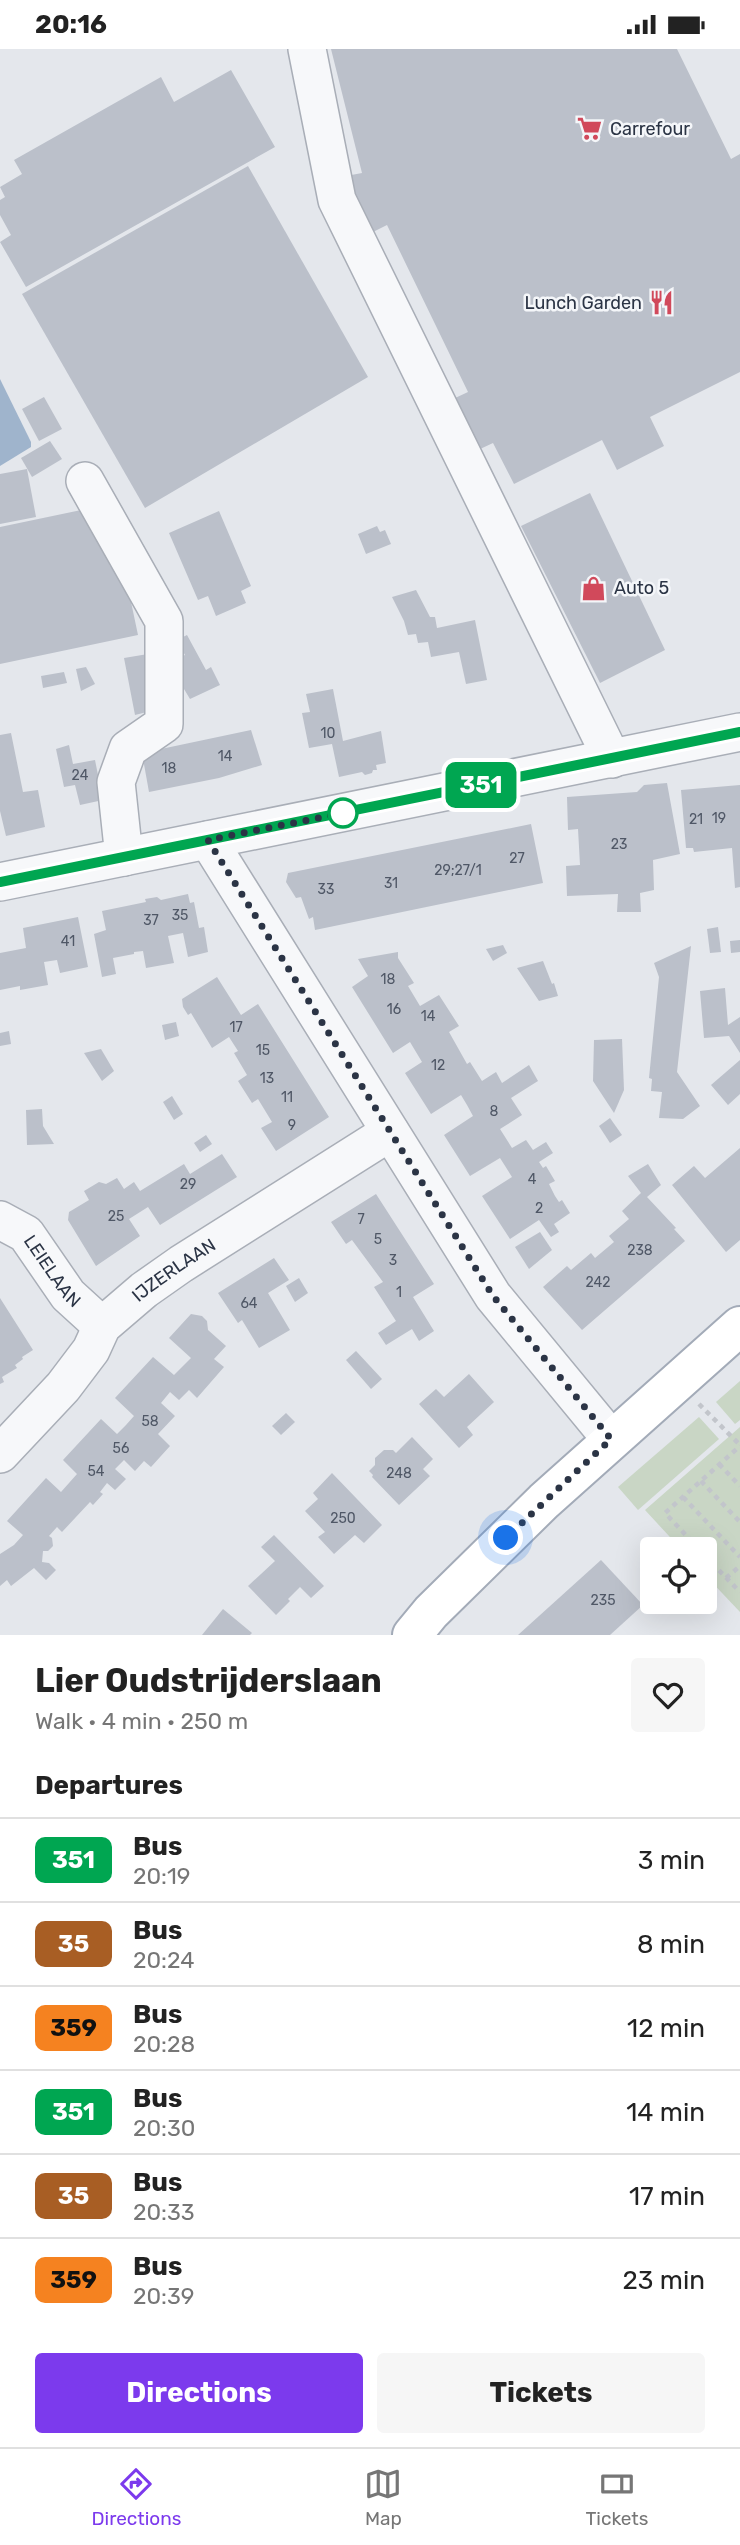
<!DOCTYPE html>
<html lang="en">
<head>
<meta charset="utf-8">
<style>
	:root { --surface:#fff; --page:#f6f6f6; --text:#222; --muted:#767676; --line:#e0e0e0; --accent:#7c3aed }
	body { margin:0; font-family:Rubik,sans-serif; background:var(--page); color:var(--text); height:100vh; display:flex; flex-direction:column; font-size:26px; white-space:nowrap }
	* { box-sizing:border-box; margin:0 }
	p { font-size:23px; color:var(--muted) }
	.icon { flex:none; width:38px; height:38px; fill:none; stroke:currentColor; stroke-width:2; stroke-linecap:round; stroke-linejoin:round }
	.map { position:relative; height:1586px; overflow:hidden }
	.side { display:flex; flex-direction:column; background:var(--surface); flex:1 }
	.side>* { flex:none }
	.badge { padding:0 14px; border-radius:10px; font-size:24px; line-height:46px }
	.buttons { position:absolute; left:640px; top:1488px; display:grid; gap:14px }
	.buttons a { display:grid; place-items:center; width:77px; height:77px; border-radius:7px; background:var(--surface); box-shadow:0 7px 28px #0002; font-size:35px }
	.you { position:absolute; width:35px; height:35px; margin:-18px; border:5px solid #fff; border-radius:50%; background:#1a73e8; box-shadow:0 0 0 10px #1a73e833 }
	.map>.badge { position:absolute; translate:-50% -50%; box-shadow:0 0 0 4px #fff }
	h2 { padding:0 35px; font-size:26px; line-height:63px }
	.round { display:grid; place-items:center; flex:none; width:74px; height:74px; border-radius:7px; background:var(--page) }
	.summary { display:flex; align-items:center; justify-content:space-between; height:119px; padding:0 35px }
	h1 { font-size:33px; font-weight:700; line-height:52px }
	.primary-button { display:flex; gap:14px; margin-top:auto; padding:14px 35px }
	.primary-button a { flex:1; height:80px; border-radius:7px; background:var(--accent); color:#fff; font-size:28px; font-weight:700; line-height:80px; text-align:center }
	.primary-button a+a { background:var(--page); color:var(--text) }
	ul { padding:0; list-style:none }
	li { display:flex; align-items:center; gap:21px; height:84px; padding:0 35px; border-top:2px solid var(--line) }
	li div { flex:1 }
	li b { display:block; font-size:26px }
	li em { font-style:normal }
	li .badge { min-width:77px; font-weight:700; text-align:center }
	.status { display:flex; justify-content:space-between; align-items:center; height:49px; padding:0 35px; background:var(--surface); direction:ltr }
	.status svg { height:19px; fill:currentColor }
	.tab-bar { display:flex; justify-content:space-around; align-items:center; height:98px; border-top:2px solid var(--line); background:var(--surface); font-size:19px; color:var(--muted) }
	.tab-bar a { display:grid; justify-items:center; gap:4px }
	.tab-bar .selected { color:var(--accent) }
	.map>svg:first-child { display:block }
</style>
</head>
<body>
<div class="status"><b>20:16</b><svg viewBox="0 0 49 12"><path d="M0 12V9h3v3zM5 12V6h3v6zM10 12V3h3v9zM15 12V0h3v12zM26 1h20v11H26zM47 4h2v5h-2z"/></svg></div>
<div class="map">
<svg width="740" height="1586" viewBox="0 0 740 1586">
	<rect width="100%" height="100%" fill="#e4e7ec"/>
	<g fill="#c9d6c5">
		<path d="M740,1332V1371L735,1375L716,1353Z"/>
		<path d="M699,1368L719,1390L638,1461L618,1438Z"/>
		<path d="M740,1378V1563L705,1526V1500H681L645,1461Z"/>
	</g>
	<path fill="#9fb4cc" d="M0,330L31,393V398L0,417Z"/>
	<g fill="#bbc0ca">
		<path d="M331,0H677L731,110L740,105V323L650,368L664,397L617,421L602,391L514,435L493,394L478,401L453,350L468,343L387,176L371,184L346,127L362,124Z"/>
		<path d="M231,21L275,98L26,238L0,193L11,186L0,166V151L5,148L0,138L22,125L14,111L161,28L174,53Z"/>
		<path d="M248,117L368,328L145,459L22,245Z"/>
		<path d="M44,348L62,380L39,392L22,360Z"/>
		<path d="M50,392L62,410L32,428L21,409Z"/>
		<path d="M27,420L36,468L0,475V425Z"/>
		<path d="M590,444L665,601L600,634L521,477Z"/>
		<path d="M86,460L91,483L104,482L110,517L123,515L138,586L0,615V478Z"/>
		<path d="M219,462L251,537L241,542L246,554L216,567L208,547L198,551L169,484Z"/>
		<path d="M377,477L380,483L385,481L391,495L366,505L358,485Z"/>
		<path d="M416,541L430,568H435L437,579L475,571L487,631L466,635L459,603L431,608L428,593L418,594L416,585L408,586L404,572L392,548Z"/>
		<path d="M187,586L206,621L211,618L220,636L190,650L181,635L179,609L185,606L177,591Z"/>
		<path d="M148,605L154,631L145,633L151,662L135,666L124,609Z"/>
		<path d="M86,618L95,635L81,642L76,620Z"/>
		<path d="M64,623L67,634L43,639L41,627Z"/>
		<path d="M333,640L343,692L381,682L386,714L376,716L377,721H373L372,724L365,726L362,723L339,728L332,695L309,699L302,664L310,663L306,645Z"/>
		<path d="M251,681L262,716L219,729L149,743L142,704Z"/>
		<path d="M11,684L23,743L38,741L45,778L6,787L0,762V686Z"/>
		<path d="M69,696L73,715L95,711L103,751L80,756L75,736L64,738L56,700Z"/>
		<path d="M667,734L680,805L653,811L654,841L640,844L641,863H617L618,845L567,847L566,817L580,816L578,780L568,781L567,748L637,743L644,736Z"/>
		<path d="M740,736V838L735,839L732,799L694,803L693,799H686L681,741Z"/>
		<path d="M531,775L543,834L315,881L313,868L309,870L301,848L296,849L286,833L288,824Z"/>
		<path d="M188,845L190,854L194,853L199,879L204,878L208,903L188,908L183,884L168,887L174,914L146,919L143,902L134,903V905L113,909L116,925L102,928L94,885L106,881L102,862L146,853L145,850L157,848L161,851Z"/>
		<path d="M78,868L88,918L60,924L57,911L44,913L48,936L20,941V937L0,941V904L26,899L23,879Z"/>
		<path d="M718,878L721,903L710,904L707,880Z"/>
		<path d="M740,891V903L731,904L730,892Z"/>
		<path d="M503,896L507,904L493,912L486,900Z"/>
		<path d="M691,897L677,1023L700,1057L683,1070L659,1069L662,1043L651,1042L652,1030L649,1029L659,928L654,914Z"/>
		<path d="M398,903V909L414,934L408,937L420,957L439,946L459,977L449,983L467,1015L470,1013L482,1032L496,1023L502,1034L529,1016L538,1032L511,1049L522,1066L500,1080L512,1099L526,1091L533,1101L546,1093L553,1104L539,1113L543,1119L546,1117L555,1132L549,1135L555,1147L559,1153L562,1151L570,1164L554,1175L559,1183L551,1188L539,1171L510,1190L482,1147L512,1128L500,1109L470,1127L444,1086L473,1067L467,1056L461,1046L431,1065L405,1024L422,1013L410,993L393,1004L352,938L368,927L358,910Z"/>
		<path d="M543,912L552,935L554,934L558,947L539,952L517,919Z"/>
		<path d="M217,928L241,966L258,955L329,1068L276,1102L261,1079L272,1073L258,1050L252,1054L238,1032L247,1026L234,1004L238,1002L229,988L212,999L191,964L188,966L183,958L182,950Z"/>
		<path d="M725,939L728,976L740,968V1004L729,987L704,989L700,942Z"/>
		<path d="M176,973L179,987L165,991L162,976Z"/>
		<path d="M9,982L11,995L0,997V984Z"/>
		<path d="M622,990L624,1041L614,1064L593,1032L594,991Z"/>
		<path d="M101,1000L114,1022L102,1032L84,1004Z"/>
		<path d="M740,1011V1045L728,1056L711,1036Z"/>
		<path d="M172,1047L183,1065L174,1071L163,1053Z"/>
		<path d="M42,1060L43,1077L54,1095L27,1096L26,1061Z"/>
		<path d="M610,1069L622,1086L610,1094L599,1077Z"/>
		<path d="M206,1086L212,1095L200,1103L194,1094Z"/>
		<path d="M740,1099V1191L726,1203L672,1136L694,1117L705,1129Z"/>
		<path d="M222,1105L237,1128L160,1176L148,1158L129,1170L140,1187L96,1217L68,1171L69,1163L89,1151L84,1142L99,1133L106,1135L117,1129L124,1140L134,1133L140,1142L184,1115L190,1125Z"/>
		<path d="M648,1115L661,1136L647,1148L676,1179L674,1180L685,1192L582,1281L543,1238L567,1217L571,1221L591,1204L595,1209L614,1193L609,1187L629,1170L622,1162L641,1144L628,1127Z"/>
		<path d="M376,1145L434,1235L413,1248L434,1282L419,1292L412,1280L386,1296L378,1284L396,1272L374,1238L383,1233L352,1191L346,1195L331,1173Z"/>
		<path d="M540,1183L552,1201L529,1220L515,1198Z"/>
		<path d="M274,1209L289,1231L268,1244L290,1281L259,1299L242,1271L238,1274L218,1244Z"/>
		<path d="M299,1229L308,1244L295,1253L286,1237Z"/>
		<path d="M0,1249L33,1301L22,1308L23,1310L15,1316L17,1319L2,1328L4,1333L0,1335Z"/>
		<path d="M191,1265L202,1267L207,1272L208,1281L226,1297L214,1310L224,1318L197,1349L189,1341L179,1351L170,1343L161,1354L175,1367L158,1385L170,1397L151,1418L144,1412L135,1422L124,1411L115,1420L126,1430L115,1441L107,1434L100,1443L103,1445L93,1456L90,1453L62,1483L57,1478L49,1487L52,1489L53,1497L48,1502H43L42,1513L49,1514L56,1521L46,1531L34,1519L11,1537L7,1531L0,1537V1505L14,1496L23,1486L7,1472L46,1429L61,1443L77,1425L63,1411L101,1370L117,1385L126,1376L134,1367L115,1349L153,1308L174,1326L191,1309L169,1289Z"/>
		<path d="M356,1302L382,1330L371,1340L346,1311Z"/>
		<path d="M469,1325L494,1353L467,1378L473,1386L459,1399L419,1355L436,1340L444,1348Z"/>
		<path d="M286,1364L295,1373L281,1386L272,1377Z"/>
		<path d="M412,1388L433,1410L423,1420L430,1427L399,1456L372,1428L373,1426L369,1422L375,1416V1409L384,1401H393L396,1404Z"/>
		<path d="M332,1424L382,1476L364,1494L355,1486L334,1505L318,1488L325,1483L305,1462L318,1450L313,1444Z"/>
		<path d="M274,1486L324,1537L311,1549L300,1538L288,1550L290,1552L276,1566L248,1537L275,1512L261,1498Z"/>
		<path d="M601,1511L643,1556L610,1586H518Z"/>
		<path d="M223,1560L252,1584L250,1586H202Z"/>
	</g>
	<g fill="none" stroke-linecap="round" stroke-linejoin="round">
		<defs>
			<g id="minor">
				<path d="M307,0L337,151L612,710"/>
				<path d="M85,432L164,572V675L128,700L116,733L124,808"/>
				<path d="M208,791L493,1247L611,1390"/>
				<path d="M0,833L740,683"/>
				<path id="s1" d="M0,1171L26,1185L68,1246L102,1277"/>
				<path id="s2" d="M0,1405L63,1338L91,1301L102,1277L144,1241L181,1215L390,1083"/>
			</g>
			<path id="major" d="M412,1586L431,1563L544,1452L740,1277"/>
		</defs>
		<use href="#minor" stroke="#a9aeb7" stroke-width="40"/>
		<use href="#major" stroke="#a3abb8" stroke-width="42"/>
		<g stroke="#c2c5cb" stroke-width="4.5" stroke-dasharray="5 5" stroke-linecap="butt">
			<path d="M699,1355L740,1396"/>
			<path d="M719,1415L740,1437"/>
			<path d="M701,1432L740,1473"/>
			<path d="M683,1448L740,1508"/>
			<path d="M699,1500L665,1464L740,1397"/>
			<path d="M705,1507L740,1543"/>
			<path d="M726,1529L740,1517"/>
		</g>
		<use href="#minor" stroke="#f7f8fa" stroke-width="37"/>
		<use href="#major" stroke="#fff" stroke-width="38"/>
	</g>
	<g fill="none" stroke-linecap="round" stroke-linejoin="round">
		<defs>
			<path id="line" d="M0,833L740,683"/>
		</defs>
		<use href="#line" stroke="#fff" stroke-width="16"/>
		<use href="#line" stroke="#00a651" stroke-width="10"/>
		<path stroke="#2b3445" stroke-width="7" stroke-dasharray="0 12.6" d="M343,764L208,791L493,1247L611,1390L506,1489"/>
	</g>
	<defs>
		<symbol id="supermarket-bare" viewBox="-9 -9 18 18"><path d="M-6-5.5h2.5l.6 2H6L4.5 2H-2.5L-4.4-4H-6ZM-1.5 3.2a1.3 1.3 0 1 0 .1 0ZM3 3.2a1.3 1.3 0 1 0 .1 0Z" fill="#d1495b" stroke="#f4f6f9" stroke-width="2.5" paint-order="stroke"/></symbol>
		<symbol id="restaurant-bare" viewBox="-9 -9 18 18"><path d="M-5-6h1v4h1v-4h1v4h1v-4h1v5L-1.5 .5V6h-2V.5L-5-1ZM5-6V6H3V1.5H1.5Q1.5-4 5-6Z" fill="#d1495b" stroke="#f4f6f9" stroke-width="2.5" paint-order="stroke"/></symbol>
		<symbol id="shop-bare" viewBox="-9 -9 18 18"><path d="M-5-2.5h2.3a2.7 3.5 0 0 1 5.4 0H5L5.5 6h-11ZM-1.5-2.5h3a1.5 2.3 0 0 0-3 0Z" fill="#d1495b" stroke="#f4f6f9" stroke-width="2.5" paint-order="stroke"/></symbol>
	</defs>
	<g fill-rule="evenodd">
		<use href="#supermarket-bare" x="572" y="62" width="35" height="35"/>
		<use href="#restaurant-bare" x="644" y="236" width="35" height="35"/>
		<use href="#shop-bare" x="576" y="522" width="35" height="35"/>
	</g>
	<circle fill="#fff" stroke="#00a651" stroke-width="3.5" cx="343" cy="764" r="14"/>
	<g text-anchor="middle" stroke-width="5" stroke-linejoin="round" paint-order="stroke">
		<g font-size="14" fill="#4f5766">
			<text x="328" y="689">10</text>
			<text x="225" y="712">14</text>
			<text x="169" y="724">18</text>
			<text x="80" y="731">24</text>
			<text x="719" y="774">19</text>
			<text x="696" y="775">21</text>
			<text x="619" y="800">23</text>
			<text x="517" y="814">27</text>
			<text x="458" y="826">29;27/1</text>
			<text x="391" y="839">31</text>
			<text x="326" y="845">33</text>
			<text x="180" y="871">35</text>
			<text x="151" y="876">37</text>
			<text x="68" y="897">41</text>
			<text x="388" y="935">18</text>
			<text x="394" y="965">16</text>
			<text x="428" y="972">14</text>
			<text x="236" y="983">17</text>
			<text x="263" y="1006">15</text>
			<text x="438" y="1021">12</text>
			<text x="267" y="1034">13</text>
			<text x="287" y="1053">11</text>
			<text x="494" y="1067">8</text>
			<text x="292" y="1081">9</text>
			<text x="532" y="1135">4</text>
			<text x="188" y="1140">29</text>
			<text x="539" y="1164">2</text>
			<text x="116" y="1172">25</text>
			<text x="361" y="1175">7</text>
			<text x="378" y="1195">5</text>
			<text x="640" y="1206">238</text>
			<text x="393" y="1216">3</text>
			<text x="598" y="1238">242</text>
			<text x="399" y="1248">1</text>
			<text x="249" y="1259">64</text>
			<text x="150" y="1377">58</text>
			<text x="121" y="1404">56</text>
			<text x="96" y="1427">54</text>
			<text x="399" y="1429">248</text>
			<text x="343" y="1474">250</text>
			<text x="603" y="1556">235</text>
		</g>
		<g font-size="18" fill="#2b3445" stroke="#f4f6f9" text-anchor="start">
			<text x="610" y="86">Carrefour</text>
			<text x="642" y="260" text-anchor="end">Lunch Garden</text>
			<text x="614" y="545">Auto 5</text>
		</g>
		<g font-size="18" fill="#2b3445" stroke="#f4f6f9">
			<text dy="6" stroke="none"><textPath href="#s1" startOffset="75">LEIELAAN</textPath></text>
			<text dy="6" stroke="none"><textPath href="#s2" startOffset="256">IJZERLAAN</textPath></text>
		</g>
	</g>
</svg>
<div class="buttons">
<a><svg class="icon" aria-label="locate" viewBox="0 0 24 24"><circle cx="12" cy="12" r="6"/><path d="M12 2v4M12 18v4M2 12h4M18 12h4"/></svg></a>
</div>
<div class="you" style="left:506px;top:1489px"></div>
<b class="badge" style="left:481px;top:736px;background:#00a651;color:#fff">351</b>
</div>
<section class="side">
<div class="summary"><div><h1>Lier Oudstrijderslaan</h1><p>Walk · 4 min · 250 m</p></div><a class="round"><svg class="icon" aria-label="heart" viewBox="0 0 24 24"><path d="M12 20l-8-8c-3-5 5-10 8-4 3-6 11-1 8 4z"/></svg></a></div>
<h2>Departures</h2>
<ul>
<li><span class="badge" style="background:#00a651;color:#fff">351</span><div><b>Bus</b><p>20:19</p></div><em>3 min</em></li>
<li><span class="badge" style="background:#a85e24;color:#fff">35</span><div><b>Bus</b><p>20:24</p></div><em>8 min</em></li>
<li><span class="badge" style="background:#f58220;color:#111">359</span><div><b>Bus</b><p>20:28</p></div><em>12 min</em></li>
<li><span class="badge" style="background:#00a651;color:#fff">351</span><div><b>Bus</b><p>20:30</p></div><em>14 min</em></li>
<li><span class="badge" style="background:#a85e24;color:#fff">35</span><div><b>Bus</b><p>20:33</p></div><em>17 min</em></li>
<li><span class="badge" style="background:#f58220;color:#111">359</span><div><b>Bus</b><p>20:39</p></div><em>23 min</em></li>
</ul>
<div class="primary-button"><a>Directions</a><a>Tickets</a></div>
</section>
<nav class="tab-bar">
<a class="selected"><svg class="icon" aria-label="directions" viewBox="0 0 24 24"><path d="M12 3l9 9-9 9-9-9zM9 14v-3h6M13 9l2 2-2 2"/></svg>Directions</a>
<a><svg class="icon" aria-label="map" viewBox="0 0 24 24"><path d="M3 6l6-2 6 2 6-2v14l-6 2-6-2-6 2zM9 4v14M15 6v14"/></svg>Map</a>
<a><svg class="icon" aria-label="tickets" viewBox="0 0 24 24"><path d="M3 7h18v10H3zM15 7v10"/></svg>Tickets</a>
</nav>
</body>
</html>
